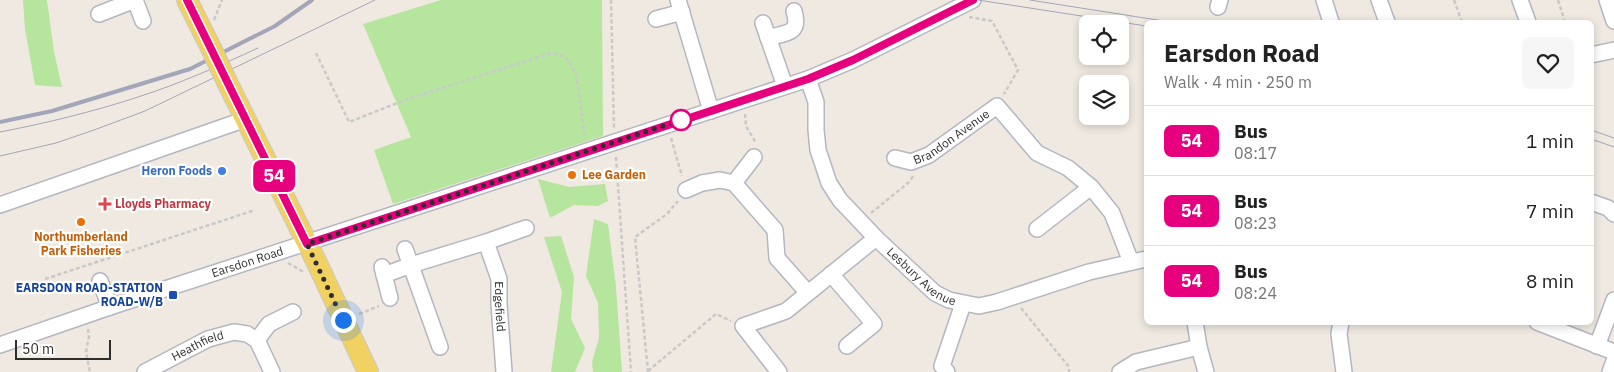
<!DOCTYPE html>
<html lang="en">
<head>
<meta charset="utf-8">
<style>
	:root { --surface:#fff; --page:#f6f6f6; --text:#222; --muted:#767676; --line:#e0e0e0 }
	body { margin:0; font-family:"IBM Plex Sans",sans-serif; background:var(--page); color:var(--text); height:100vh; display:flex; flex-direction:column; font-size:19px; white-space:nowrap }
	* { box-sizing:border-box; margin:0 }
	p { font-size:16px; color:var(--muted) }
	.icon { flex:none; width:28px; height:28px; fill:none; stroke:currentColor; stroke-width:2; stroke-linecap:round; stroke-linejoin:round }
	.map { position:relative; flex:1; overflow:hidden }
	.details { position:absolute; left:1144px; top:20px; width:450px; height:305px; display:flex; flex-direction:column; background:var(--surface); border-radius:8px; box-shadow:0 2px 8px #0003 }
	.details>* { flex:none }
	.badge { padding:0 10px; border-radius:8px; font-size:18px; line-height:32px }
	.fabs { position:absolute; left:1079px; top:15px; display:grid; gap:10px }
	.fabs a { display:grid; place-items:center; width:50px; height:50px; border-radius:8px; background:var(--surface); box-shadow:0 2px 8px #0003; font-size:25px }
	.scale { position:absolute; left:15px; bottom:12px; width:96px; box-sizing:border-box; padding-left:5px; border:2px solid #2e2e2e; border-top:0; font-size:14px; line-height:18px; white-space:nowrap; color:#2e2e2e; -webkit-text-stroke:4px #fff; paint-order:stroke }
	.you { position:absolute; width:25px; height:25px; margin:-12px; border:4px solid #fff; border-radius:50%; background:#1a73e8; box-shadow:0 0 0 8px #1a73e833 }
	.map>.badge { position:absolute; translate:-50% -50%; box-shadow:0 0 0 2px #fff }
	.round { display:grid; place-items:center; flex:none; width:52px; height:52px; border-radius:8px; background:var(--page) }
	.head { display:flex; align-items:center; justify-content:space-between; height:85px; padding:0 20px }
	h1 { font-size:24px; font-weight:800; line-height:38px }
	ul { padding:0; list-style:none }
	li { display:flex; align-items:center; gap:15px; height:70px; padding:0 20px; border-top:1px solid var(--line) }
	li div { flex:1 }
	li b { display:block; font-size:19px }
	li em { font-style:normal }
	li .badge { min-width:55px; font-weight:700; text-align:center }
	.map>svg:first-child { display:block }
</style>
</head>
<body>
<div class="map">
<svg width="1614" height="372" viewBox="0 0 1614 372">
	<rect width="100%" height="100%" fill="#efe9e1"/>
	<g fill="#b6e59e">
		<path d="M23,0H47L54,52L62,87L35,85L25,29Z"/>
		<path d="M441,0H602L603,136L393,204L374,150L411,137L363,24Z"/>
		<path d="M538,179L569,187L605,184L608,201L598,206L574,205L550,218Z"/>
		<path d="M594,219L608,224L616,287L622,372H593L592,362L599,338L598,303L586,276Z"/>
		<path d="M561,236L574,277L571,319L585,348L575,372H551L562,292L544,237Z"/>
	</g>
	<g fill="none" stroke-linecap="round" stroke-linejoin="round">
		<defs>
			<g id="minor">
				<path d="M135,0L143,21"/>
				<path d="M678,0L711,111"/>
				<path d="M1324,0L1331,22"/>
				<path d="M1379,0L1387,22"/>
				<path d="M1520,0L1528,22"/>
				<path d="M1607,0L1614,21"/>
				<path d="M1218,7L1220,0"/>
				<path d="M99,14L135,0"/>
				<path d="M656,19L682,12"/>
				<path d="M763,23L785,86"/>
				<path d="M768,38C786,32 801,35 794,11"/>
				<path d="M1591,55L1614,50"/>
				<path id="s1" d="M808,79L816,102V130L818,150L829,183L840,200L876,238L935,293L949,300L979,306L997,302L1089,272L1146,259"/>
				<path id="s2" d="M895,158L911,162L929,155L997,106L1037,153L1068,168L1091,187L1112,213L1131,262"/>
				<path d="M734,183L754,157"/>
				<path d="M686,190L702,183L720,180L734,183L775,230L777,258L808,293"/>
				<path d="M1591,202L1608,208L1614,214"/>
				<path d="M0,205L246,119"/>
				<path d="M1037,229L1091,187"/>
				<path d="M486,242L526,228"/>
				<path d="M405,249L440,347"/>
				<path d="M382,267L390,298"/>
				<path d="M831,274L874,324L847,346"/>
				<path id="s3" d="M384,275L411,265L486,242L499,279V304L504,372"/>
				<path d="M100,281L110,307"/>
				<path d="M1195,322L1199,347L1206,372"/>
				<path d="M1341,322L1339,334L1344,372"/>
				<path d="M1537,322L1614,352"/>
				<path d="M257,340L269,324L293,312"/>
				<path id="s4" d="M0,345L110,307L808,79L853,60L973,0"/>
				<path d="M1597,346L1614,300"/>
				<path id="s5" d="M145,372L208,339L234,332L247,334L257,340L272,372"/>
				<path d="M779,372L743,326L786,311L876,238"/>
				<path d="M947,372L942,366L963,304"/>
				<path d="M1120,372L1136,362L1199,347"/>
				<path d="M1610,372L1614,361"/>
			</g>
			<g id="major">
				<path d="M187,0L211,48"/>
				<path d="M228,84L317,263L368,372"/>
			</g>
		</defs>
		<use href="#minor" stroke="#b4b7c1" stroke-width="18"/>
		<use href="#major" stroke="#c9c9c9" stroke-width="22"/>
		<g stroke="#c9c9c9" stroke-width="2.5" stroke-dasharray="4 2.5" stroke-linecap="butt">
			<path d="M611,0L614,129"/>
			<path d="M1454,0L1462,22"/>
			<path d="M1558,0L1565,22"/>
			<path d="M969,17L992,21L1018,70L1004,94"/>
			<path d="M214,20L222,0"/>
			<path d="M316,53L349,122L405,100L551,53L565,56L576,73L585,138"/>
			<path d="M745,114L746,126L756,143"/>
			<path d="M671,138L682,176"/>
			<path d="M616,157L631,372"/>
			<path d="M871,213L908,183L914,175"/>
			<path d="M288,263L302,271L303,270"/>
			<path d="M45,279L255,210"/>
			<path d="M1021,308L1069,367V372"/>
			<path d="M359,314L379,306"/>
			<path d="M88,329L89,337L86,352L90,372"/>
			<path d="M648,371L716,314L731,321"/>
			<path d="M648,372L635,237L667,214L678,201"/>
		</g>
		<use href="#minor" stroke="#fff" stroke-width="15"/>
		<use href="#major" stroke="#f2d163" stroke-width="20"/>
		<g stroke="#a3a6b8" stroke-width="1">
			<path d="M978,0L1146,26"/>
			<path d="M1030,0L1170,22"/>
			<path d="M1591,130L1614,138"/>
			<path d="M0,132C47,123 92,112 138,97C179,84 219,66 258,48"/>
			<path d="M1591,139L1614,147"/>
			<path d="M0,156L56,143L94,130L145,111L375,0"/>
		</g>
		<path stroke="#a3a6b8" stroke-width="4" d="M0,122L52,111L190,69L275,26L312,0"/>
		<defs>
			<path id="major-bridge" d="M211,48L228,84"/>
		</defs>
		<use href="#major-bridge" stroke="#c9c9c9" stroke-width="22" stroke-linecap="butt"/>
		<use href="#major-bridge" stroke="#f2d163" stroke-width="20"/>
	</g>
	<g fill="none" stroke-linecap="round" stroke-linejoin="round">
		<defs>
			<path id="line" d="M187,0L307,244L808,79L853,60L973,0"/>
		</defs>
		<use href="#line" stroke="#fff" stroke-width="11"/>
		<use href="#line" stroke="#e6007e" stroke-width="8"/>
		<path stroke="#2e2e2e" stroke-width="5" stroke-dasharray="0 9" d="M343,320L307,244L687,118L681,120"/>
	</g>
	<circle fill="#fff" stroke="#e6007e" stroke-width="2.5" cx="681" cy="120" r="10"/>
	<circle fill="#3f7fe0" stroke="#fff" stroke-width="2" cx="222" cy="171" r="5"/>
	<g fill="#e8710a" stroke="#fff" stroke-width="2">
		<circle cx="572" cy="175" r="5"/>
		<circle cx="81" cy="222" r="5"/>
	</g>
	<path fill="#e0444e" stroke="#fff" stroke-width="2" d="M102.5 196.5h5v5h5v5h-5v5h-5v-5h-5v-5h5z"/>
	<rect fill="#1a4fb4" stroke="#fff" stroke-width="2" x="168" y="290" width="10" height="10" rx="2.5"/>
	<g text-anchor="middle" stroke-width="4.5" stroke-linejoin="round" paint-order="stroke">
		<g font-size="12" fill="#2e2e2e" stroke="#fff">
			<text dy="4" stroke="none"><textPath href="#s2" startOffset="64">Brandon Avenue</textPath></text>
			<text dy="4" stroke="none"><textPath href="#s4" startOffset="261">Earsdon Road</textPath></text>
			<text dy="4" stroke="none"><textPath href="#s1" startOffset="240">Lesbury Avenue</textPath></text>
			<text dy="4" stroke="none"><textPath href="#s3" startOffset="174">Edgefield</textPath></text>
			<text dy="4" stroke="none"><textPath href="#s5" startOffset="59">Heathfield</textPath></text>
		</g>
		<g font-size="12" font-weight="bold" fill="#366cbe" stroke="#fff" text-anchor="end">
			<text x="212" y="175">Heron Foods</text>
		</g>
		<g font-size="12" font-weight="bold" fill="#c56008" stroke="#fff" text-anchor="start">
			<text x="582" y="179">Lee Garden</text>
			<text x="81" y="241" text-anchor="middle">Northumberland<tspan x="81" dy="14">Park Fisheries</tspan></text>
		</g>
		<g font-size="12" font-weight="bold" fill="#be3a42" stroke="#fff" text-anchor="start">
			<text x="115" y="208">Lloyds Pharmacy</text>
		</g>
		<g font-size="12" font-weight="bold" fill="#164399" stroke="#fff" text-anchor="end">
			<text x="163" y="292">EARSDON ROAD-STATION<tspan x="163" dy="14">ROAD-W/B</tspan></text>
		</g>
	</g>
</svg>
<div class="fabs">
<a><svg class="icon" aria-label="locate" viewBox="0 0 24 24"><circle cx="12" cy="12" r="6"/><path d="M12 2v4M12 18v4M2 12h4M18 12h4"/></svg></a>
<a><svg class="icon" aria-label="layers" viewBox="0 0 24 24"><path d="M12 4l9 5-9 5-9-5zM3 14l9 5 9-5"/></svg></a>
</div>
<div class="scale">50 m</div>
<div class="you" style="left:343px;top:320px"></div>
<b class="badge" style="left:274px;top:176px;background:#e6007e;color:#fff">54</b>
<section class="details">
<div class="head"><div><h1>Earsdon Road</h1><p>Walk · 4 min · 250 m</p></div><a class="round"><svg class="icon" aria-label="heart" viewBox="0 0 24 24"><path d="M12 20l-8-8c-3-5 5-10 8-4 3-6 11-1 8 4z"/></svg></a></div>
<ul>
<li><span class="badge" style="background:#e6007e;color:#fff">54</span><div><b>Bus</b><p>08:17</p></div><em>1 min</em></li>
<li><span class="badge" style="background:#e6007e;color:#fff">54</span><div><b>Bus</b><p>08:23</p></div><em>7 min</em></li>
<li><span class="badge" style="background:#e6007e;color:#fff">54</span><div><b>Bus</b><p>08:24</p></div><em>8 min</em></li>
</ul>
</section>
</div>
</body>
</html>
